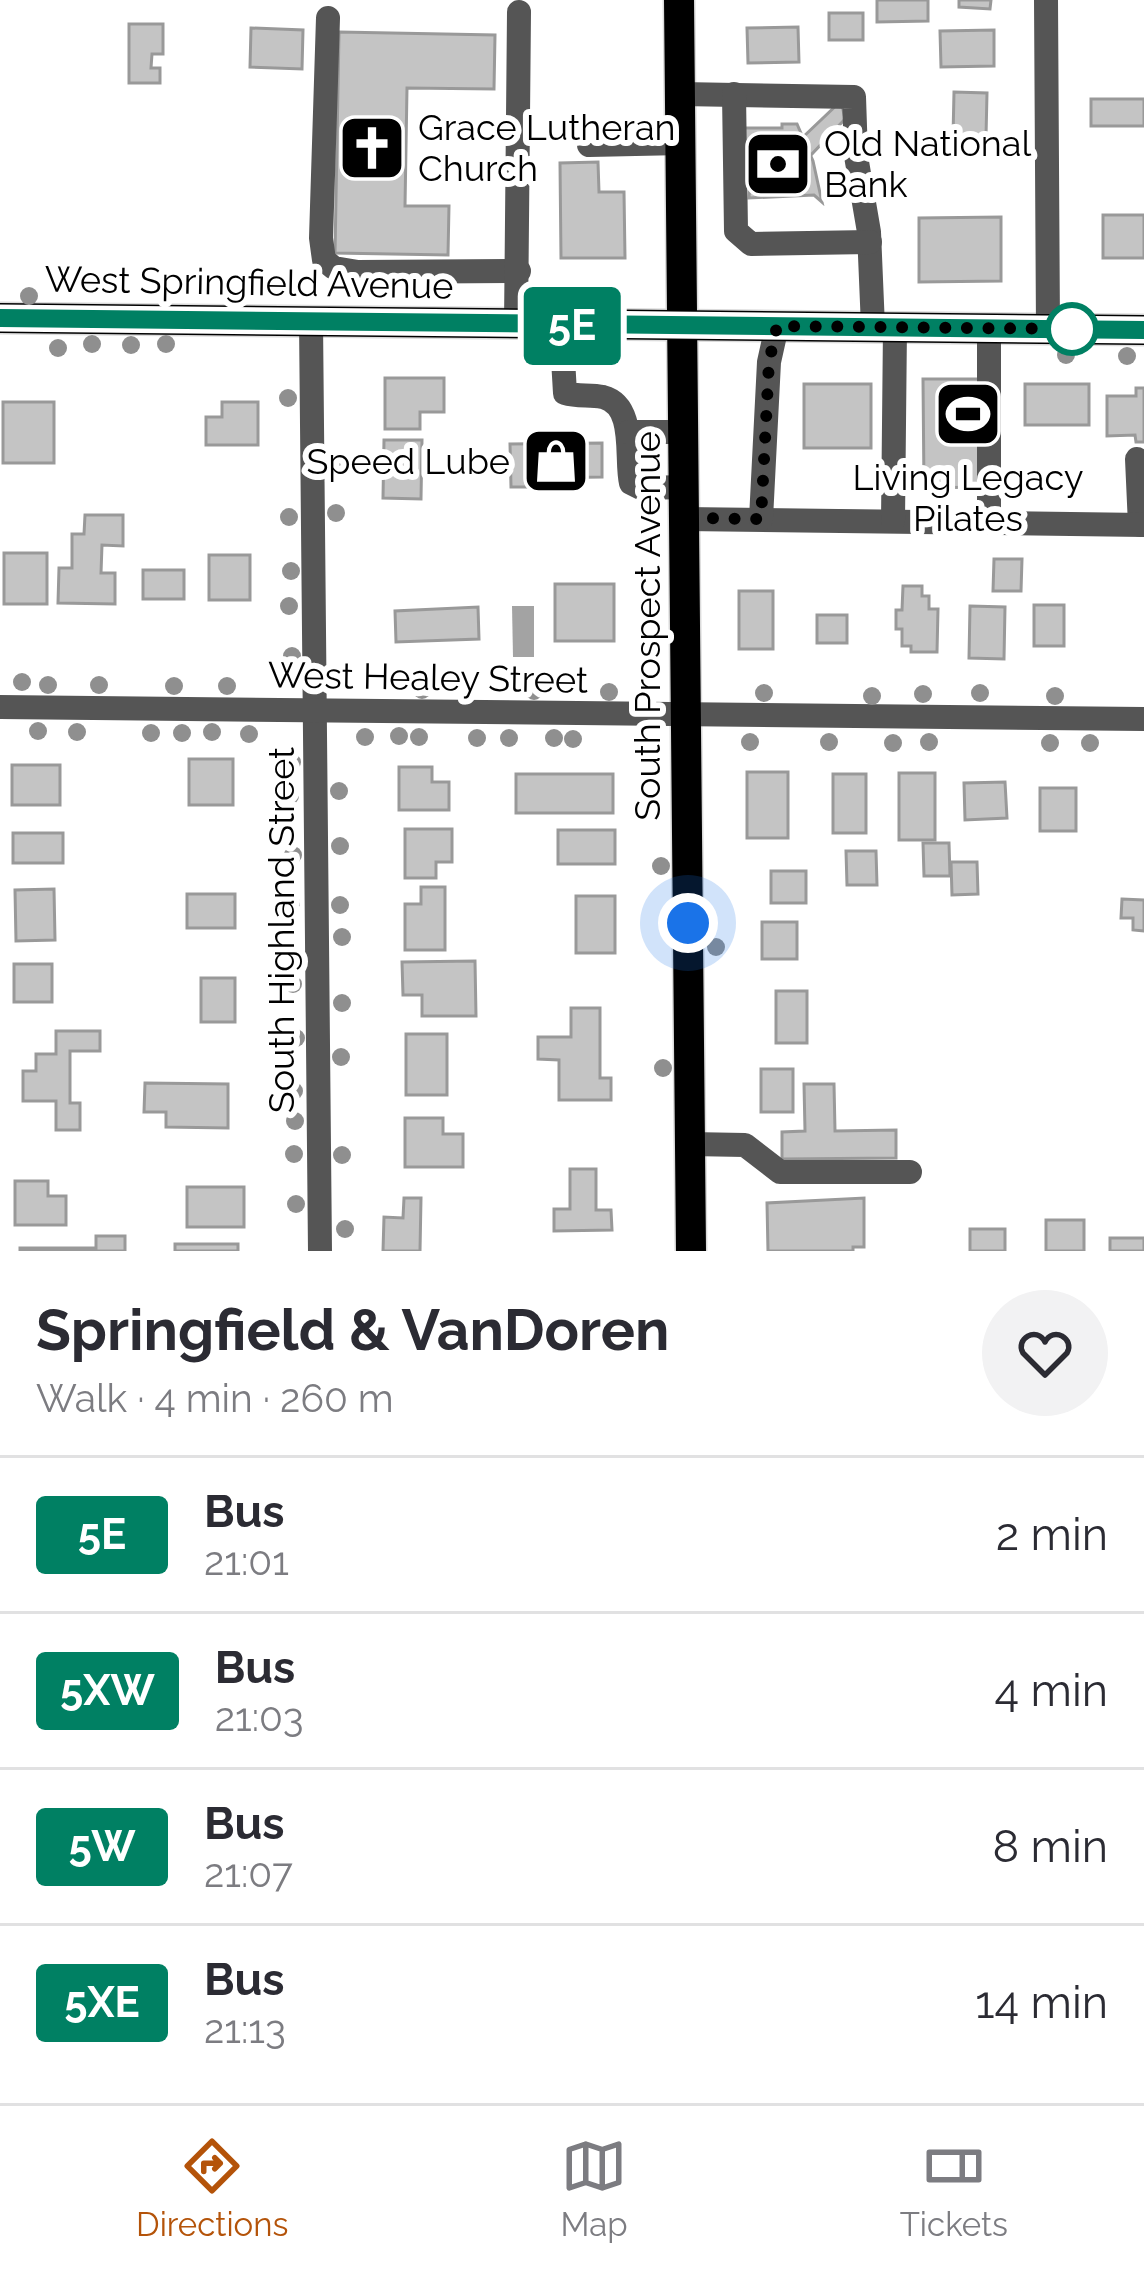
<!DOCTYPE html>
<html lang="en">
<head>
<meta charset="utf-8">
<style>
	:root { --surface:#fff; --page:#f2f2f3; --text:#2b2b33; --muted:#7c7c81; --line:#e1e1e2; --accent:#b45309 }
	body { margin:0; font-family:Raleway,sans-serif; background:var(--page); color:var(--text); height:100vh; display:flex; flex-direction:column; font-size:45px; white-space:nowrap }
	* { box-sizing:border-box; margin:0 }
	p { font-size:39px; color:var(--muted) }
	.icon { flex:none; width:66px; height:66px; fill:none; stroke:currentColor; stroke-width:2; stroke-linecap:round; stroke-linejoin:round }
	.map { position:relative; height:1251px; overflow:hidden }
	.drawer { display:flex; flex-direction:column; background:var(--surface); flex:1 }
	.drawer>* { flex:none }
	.badge { padding:0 24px; border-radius:9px; font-size:42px; line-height:78px }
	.you { position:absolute; width:60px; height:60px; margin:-30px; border:9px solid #fff; border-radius:50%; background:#1a73e8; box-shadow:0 0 0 18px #1a73e833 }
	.map>.badge { position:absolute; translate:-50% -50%; box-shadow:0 0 0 6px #fff }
	.round { display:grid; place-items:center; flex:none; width:126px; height:126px; border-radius:63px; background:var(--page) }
	.summary { display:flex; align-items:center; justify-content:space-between; height:204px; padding:0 36px }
	h1 { font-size:57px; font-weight:700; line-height:90px }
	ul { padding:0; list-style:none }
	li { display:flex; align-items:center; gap:36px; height:156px; padding:0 36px; border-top:3px solid var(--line) }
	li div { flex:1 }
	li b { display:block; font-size:45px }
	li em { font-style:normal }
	li .badge { min-width:132px; font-weight:700; text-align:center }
	.dock { display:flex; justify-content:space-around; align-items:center; height:168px; border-top:3px solid var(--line); background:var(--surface); font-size:33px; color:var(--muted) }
	.dock a { display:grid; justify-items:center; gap:6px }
	.dock .selected { color:var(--accent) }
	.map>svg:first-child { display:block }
</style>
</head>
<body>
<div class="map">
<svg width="1144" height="1251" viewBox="0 0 1144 1251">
	<rect width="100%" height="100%" fill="#fff"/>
	<path fill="#a3a3a3" d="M512,606H534V657H513Z"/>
	<g fill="#c4c4c4" stroke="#999" stroke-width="3">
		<path d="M877,0H928V21L877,22Z"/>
		<path d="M959,0H991L990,9L959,7Z"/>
		<rect x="829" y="13" width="34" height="27"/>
		<path d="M129,24H163V54H152L151,68H160V83H129Z"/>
		<path d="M798,27L799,62L748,63L747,28Z"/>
		<path d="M251,28L303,30L302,69L250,67Z"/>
		<path d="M994,30V66L941,67L940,31Z"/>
		<path d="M339,32L495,35L494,89L407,88L405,206H449L448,255L335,253Z"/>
		<path d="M954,92L987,93L986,137H953Z"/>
		<rect x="1091" y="99" width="53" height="27"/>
		<path d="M841,101L845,119L810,156L802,138Z"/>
		<path d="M782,124H797L813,161L822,202L814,195L749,198L750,182L742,183V128H782Z"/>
		<path d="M598,162L599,192H624L625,258H561L560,163Z"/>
		<rect x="1103" y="215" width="41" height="43"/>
		<path d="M1001,217V281L919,282V218Z"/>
		<path d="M385,378H444V412H420V429H385Z"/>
		<path d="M923,379H979L981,487L924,488Z"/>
		<rect x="804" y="384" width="67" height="64"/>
		<rect x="1025" y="384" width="64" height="41"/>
		<path d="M1136,388H1144V442H1136L1135,435L1107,436V396H1136Z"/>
		<rect x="3" y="402" width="51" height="61"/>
		<path d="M222,402H258V445H206V417H222Z"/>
		<path d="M384,440H422L421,499L383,498Z"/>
		<path d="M602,443V477L532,478V487H511L510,444Z"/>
		<path d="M85,515H123V546L102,545L101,573H115V604L58,603L59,568H72V534H84Z"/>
		<rect x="4" y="553" width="43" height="51"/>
		<rect x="209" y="555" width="41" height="45"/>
		<path d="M994,559H1022L1021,591H993Z"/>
		<rect x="143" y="570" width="41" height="29"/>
		<rect x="555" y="584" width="59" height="57"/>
		<path d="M903,586H922V596H929V609H938L937,652H911V646H902V629H896V610H902Z"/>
		<rect x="739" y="591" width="34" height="58"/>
		<rect x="1034" y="605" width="30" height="41"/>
		<path d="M970,606L1005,607L1004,659L969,658Z"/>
		<path d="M478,607L479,639L396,642L395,611Z"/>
		<rect x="817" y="615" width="30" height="28"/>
		<rect x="189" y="759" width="44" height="46"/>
		<rect x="12" y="765" width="48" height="40"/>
		<path d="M399,767H432V782H449V810H399Z"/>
		<rect x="747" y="772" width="41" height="66"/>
		<rect x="899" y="773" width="36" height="67"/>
		<rect x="516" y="774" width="97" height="39"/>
		<rect x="833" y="774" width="33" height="59"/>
		<path d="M1005,782L1007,818L965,820L964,783Z"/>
		<rect x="1040" y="788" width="36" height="43"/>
		<path d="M405,829H452V862H436V878H405Z"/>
		<rect x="558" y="830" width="57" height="34"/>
		<rect x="13" y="833" width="50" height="30"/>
		<path d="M923,843H949L950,876H924Z"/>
		<path d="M846,851H876L877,885H847Z"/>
		<path d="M951,862H977L978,894L952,895Z"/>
		<rect x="771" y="871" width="35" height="32"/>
		<path d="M421,887H445V950H405V904H421Z"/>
		<path d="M54,889L55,940L16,941L15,890Z"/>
		<rect x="187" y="894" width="48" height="34"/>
		<rect x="576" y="896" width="39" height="57"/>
		<path d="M1122,899L1144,900V931L1133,930V918H1121Z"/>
		<rect x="762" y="922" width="35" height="37"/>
		<path d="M475,961L476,1016H422V995H403L402,962Z"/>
		<rect x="14" y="964" width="38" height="38"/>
		<rect x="201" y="978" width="34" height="44"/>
		<rect x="776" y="991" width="31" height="52"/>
		<path d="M571,1008H600V1078H611V1100H559V1060L538,1059V1037H571Z"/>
		<path d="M56,1031H100V1051H70V1103H80V1130H56V1101H23V1071H36V1054H56Z"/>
		<rect x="406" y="1034" width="41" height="61"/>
		<rect x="761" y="1069" width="32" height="43"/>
		<path d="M145,1083L228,1084V1128L166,1127V1112H144Z"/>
		<path d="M804,1084H834L835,1131L896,1130V1158L782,1159V1132L805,1131Z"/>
		<path d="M405,1118H443V1134H463V1167H405Z"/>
		<path d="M570,1169H596V1210H611L612,1230L554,1231V1209H570Z"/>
		<path d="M15,1181H48V1196H66V1225H15Z"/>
		<rect x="187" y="1187" width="57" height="40"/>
		<path d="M404,1198H421L420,1251H383L384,1217L403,1218Z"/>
		<path d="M864,1198V1247H853V1251H768L767,1203Z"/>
		<rect x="1046" y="1220" width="38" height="31"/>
		<rect x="970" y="1229" width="35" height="22"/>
		<path d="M96,1236H125V1251H20V1248H96Z"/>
		<rect x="1110" y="1238" width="34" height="13"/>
		<rect x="175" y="1244" width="63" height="7"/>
	</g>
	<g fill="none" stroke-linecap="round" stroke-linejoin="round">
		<defs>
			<g id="major">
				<path d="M679,0L691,1251"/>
				<path d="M0,318L1144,330"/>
			</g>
		</defs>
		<use href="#major" stroke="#dbdbdb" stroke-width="33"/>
		<g stroke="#555" stroke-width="24">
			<path d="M1046,0L1048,329"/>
			<path d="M328,18L321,238L324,260L334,268L358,272L519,271"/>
			<path d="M681,94L854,97L856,156L869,232L873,327"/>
			<path d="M734,94L736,231L751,244L870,242"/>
			<path d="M589,145L682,143"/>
			<path d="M311,321L320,1251"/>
			<path d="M516,325L519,12"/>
			<path d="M561,325L565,393C578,397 590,394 603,397C637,406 625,459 631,483L641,488L685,487"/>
			<path d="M989,328V523"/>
			<path d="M628,432H685"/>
			<path d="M1137,459L1140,525"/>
			<path d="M685,519L1144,525"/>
			<path d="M761,519L769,362L777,326"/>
			<path d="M893,521L895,327"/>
			<path d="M0,707L1144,719"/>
			<path d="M690,1144L745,1145L780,1172H910"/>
		</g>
		<use href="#major" stroke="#000" stroke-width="30"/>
	</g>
	<g fill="#8f8f8f">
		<circle cx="29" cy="296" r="9"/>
		<circle cx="92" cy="344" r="9"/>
		<circle cx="166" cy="344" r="9"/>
		<circle cx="131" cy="345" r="9"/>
		<circle cx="58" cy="348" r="9"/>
		<circle cx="1066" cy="355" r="9"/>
		<circle cx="1127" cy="356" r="9"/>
		<circle cx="288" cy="398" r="9"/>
		<circle cx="336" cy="460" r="9"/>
		<circle cx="336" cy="513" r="9"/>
		<circle cx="289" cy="517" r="9"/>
		<circle cx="291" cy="571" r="9"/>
		<circle cx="289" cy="606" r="9"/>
		<circle cx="292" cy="656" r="9"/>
		<circle cx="22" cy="682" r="9"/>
		<circle cx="48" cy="685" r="9"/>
		<circle cx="99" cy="685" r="9"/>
		<circle cx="174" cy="686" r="9"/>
		<circle cx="227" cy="686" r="9"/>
		<circle cx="422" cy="690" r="9"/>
		<circle cx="534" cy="691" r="9"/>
		<circle cx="609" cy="692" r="9"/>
		<circle cx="764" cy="693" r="9"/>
		<circle cx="980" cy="693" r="9"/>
		<circle cx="923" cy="694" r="9"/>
		<circle cx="872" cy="696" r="9"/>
		<circle cx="1055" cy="696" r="9"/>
		<circle cx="38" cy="731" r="9"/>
		<circle cx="77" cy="732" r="9"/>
		<circle cx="212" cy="732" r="9"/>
		<circle cx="151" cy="733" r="9"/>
		<circle cx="182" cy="733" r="9"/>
		<circle cx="249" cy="734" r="9"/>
		<circle cx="399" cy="736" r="9"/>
		<circle cx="365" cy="737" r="9"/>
		<circle cx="419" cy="737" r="9"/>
		<circle cx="477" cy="738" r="9"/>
		<circle cx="509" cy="738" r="9"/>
		<circle cx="554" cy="738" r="9"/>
		<circle cx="573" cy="739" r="9"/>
		<circle cx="750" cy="742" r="9"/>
		<circle cx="829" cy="742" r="9"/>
		<circle cx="929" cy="742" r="9"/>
		<circle cx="893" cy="743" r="9"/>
		<circle cx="1050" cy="743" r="9"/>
		<circle cx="1090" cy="743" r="9"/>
		<circle cx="292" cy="762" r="9"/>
		<circle cx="339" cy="791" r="9"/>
		<circle cx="290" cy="796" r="9"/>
		<circle cx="340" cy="846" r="9"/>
		<circle cx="293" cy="855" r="9"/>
		<circle cx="661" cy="866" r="9"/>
		<circle cx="291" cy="903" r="9"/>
		<circle cx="340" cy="905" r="9"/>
		<circle cx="342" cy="937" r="9"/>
		<circle cx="716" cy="947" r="9"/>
		<circle cx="293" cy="984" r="9"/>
		<circle cx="342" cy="1003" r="9"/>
		<circle cx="296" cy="1038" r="9"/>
		<circle cx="341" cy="1057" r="9"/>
		<circle cx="663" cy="1068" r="9"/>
		<circle cx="294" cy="1091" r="9"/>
		<circle cx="295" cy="1121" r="9"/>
		<circle cx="294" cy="1154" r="9"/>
		<circle cx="342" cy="1155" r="9"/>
		<circle cx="296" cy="1204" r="9"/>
		<circle cx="345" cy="1229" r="9"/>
	</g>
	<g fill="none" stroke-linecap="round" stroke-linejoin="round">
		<defs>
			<path id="line" d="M0,318L1144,330"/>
		</defs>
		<use href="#line" stroke="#fff" stroke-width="27"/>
		<use href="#line" stroke="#008063" stroke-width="18"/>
		<path stroke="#000" stroke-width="12" stroke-dasharray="0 21.6" d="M688,923L686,518L761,519L769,362L777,326L1072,329"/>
	</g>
	<defs>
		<symbol id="church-square" viewBox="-11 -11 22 22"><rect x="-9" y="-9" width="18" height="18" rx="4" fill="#000" stroke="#fff"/><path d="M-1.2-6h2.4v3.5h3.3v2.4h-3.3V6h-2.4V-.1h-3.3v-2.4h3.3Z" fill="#fff"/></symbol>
		<symbol id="bank-square" viewBox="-11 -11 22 22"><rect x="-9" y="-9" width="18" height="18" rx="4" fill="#000" stroke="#fff"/><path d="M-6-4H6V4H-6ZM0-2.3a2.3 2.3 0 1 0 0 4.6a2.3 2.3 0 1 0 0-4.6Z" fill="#fff"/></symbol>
		<symbol id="stadium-square" viewBox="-11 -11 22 22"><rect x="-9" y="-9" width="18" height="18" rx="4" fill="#000" stroke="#fff"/><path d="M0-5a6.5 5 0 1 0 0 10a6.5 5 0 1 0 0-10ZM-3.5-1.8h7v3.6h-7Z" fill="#fff"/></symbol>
		<symbol id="shop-square" viewBox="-11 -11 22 22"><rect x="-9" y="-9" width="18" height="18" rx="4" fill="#000" stroke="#fff"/><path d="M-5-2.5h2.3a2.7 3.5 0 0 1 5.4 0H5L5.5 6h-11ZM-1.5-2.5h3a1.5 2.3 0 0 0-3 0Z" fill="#fff"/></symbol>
	</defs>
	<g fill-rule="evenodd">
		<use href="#church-square" x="334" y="110" width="76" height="76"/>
		<use href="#bank-square" x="740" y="126" width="76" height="76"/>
		<use href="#stadium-square" x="930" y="376" width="76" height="76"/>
		<use href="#shop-square" x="518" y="423" width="76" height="76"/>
	</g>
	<circle fill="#fff" stroke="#008063" stroke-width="6" cx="1072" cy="329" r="24"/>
	<g text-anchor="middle" stroke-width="12" stroke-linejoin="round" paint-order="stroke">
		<g font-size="36" fill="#000" stroke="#fff" text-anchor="start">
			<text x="418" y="140">Grace Lutheran<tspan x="418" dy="41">Church</tspan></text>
			<text x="824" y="156">Old National<tspan x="824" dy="41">Bank</tspan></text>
			<text x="510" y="474" text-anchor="end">Speed Lube</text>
			<text x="968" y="490" text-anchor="middle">Living Legacy<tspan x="968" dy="41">Pilates</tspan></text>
		</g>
		<g font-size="36" fill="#000" stroke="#fff">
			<text transform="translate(249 282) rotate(1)" y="13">West Springfield Avenue</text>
			<text transform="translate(647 626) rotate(-90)" y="13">South Prospect Avenue</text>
			<text transform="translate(428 677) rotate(1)" y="13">West Healey Street</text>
			<text transform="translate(281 930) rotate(-90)" y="13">South Highland Street</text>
		</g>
	</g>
</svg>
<div class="you" style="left:688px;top:923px"></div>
<b class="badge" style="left:572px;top:326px;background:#008063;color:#fff">5E</b>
</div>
<section class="drawer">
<div class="summary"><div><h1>Springfield &amp; VanDoren</h1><p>Walk · 4 min · 260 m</p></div><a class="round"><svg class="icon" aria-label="heart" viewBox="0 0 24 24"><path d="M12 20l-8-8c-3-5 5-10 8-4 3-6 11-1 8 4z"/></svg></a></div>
<ul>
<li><span class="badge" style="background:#008063;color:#fff">5E</span><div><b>Bus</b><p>21:01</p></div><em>2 min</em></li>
<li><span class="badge" style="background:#008063;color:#fff">5XW</span><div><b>Bus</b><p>21:03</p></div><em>4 min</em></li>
<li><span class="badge" style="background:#008063;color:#fff">5W</span><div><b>Bus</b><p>21:07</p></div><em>8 min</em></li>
<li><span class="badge" style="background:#008063;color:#fff">5XE</span><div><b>Bus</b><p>21:13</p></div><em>14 min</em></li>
</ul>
</section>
<nav class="dock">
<a class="selected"><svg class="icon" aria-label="directions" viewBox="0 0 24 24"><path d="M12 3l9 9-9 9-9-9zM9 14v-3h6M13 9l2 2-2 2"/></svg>Directions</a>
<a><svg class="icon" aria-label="map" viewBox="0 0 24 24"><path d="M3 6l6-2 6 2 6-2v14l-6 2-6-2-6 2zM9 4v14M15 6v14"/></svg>Map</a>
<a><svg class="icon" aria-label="tickets" viewBox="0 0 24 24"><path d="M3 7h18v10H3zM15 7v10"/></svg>Tickets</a>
</nav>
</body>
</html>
